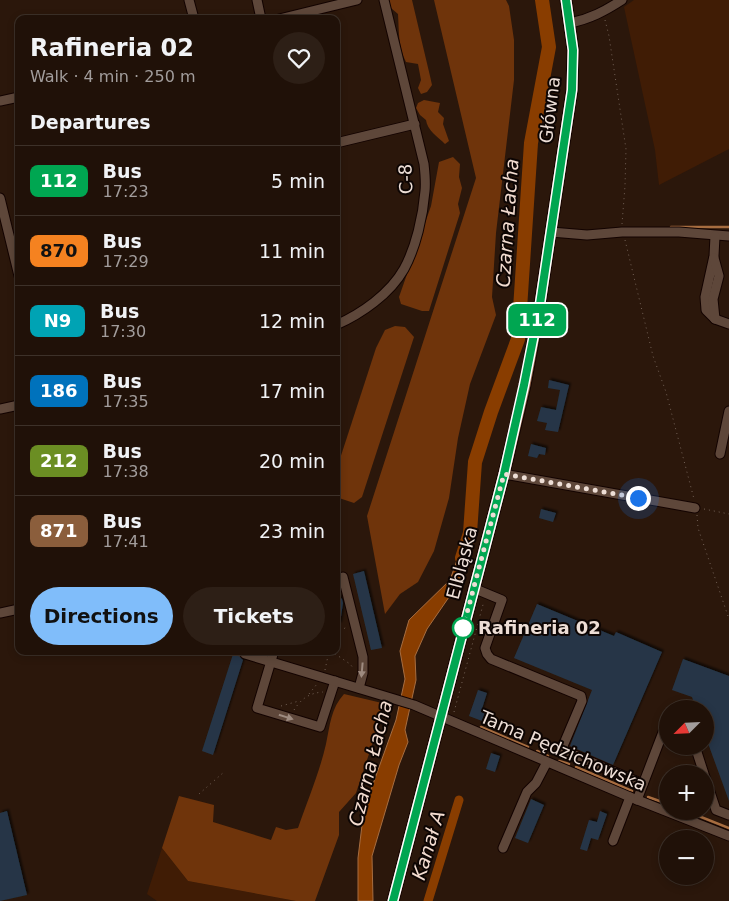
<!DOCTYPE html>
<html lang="en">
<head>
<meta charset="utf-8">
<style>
	:root { --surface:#201108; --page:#2d1f16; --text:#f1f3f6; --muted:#a29d9c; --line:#3d3129; --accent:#80bdfa }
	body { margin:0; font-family:"DejaVu Sans",sans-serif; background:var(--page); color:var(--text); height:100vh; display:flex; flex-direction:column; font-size:19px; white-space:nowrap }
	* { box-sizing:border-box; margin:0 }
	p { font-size:16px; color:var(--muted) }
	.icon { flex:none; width:28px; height:28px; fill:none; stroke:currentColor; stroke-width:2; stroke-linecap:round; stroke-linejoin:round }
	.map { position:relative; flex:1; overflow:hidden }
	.side { position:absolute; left:15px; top:15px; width:325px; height:640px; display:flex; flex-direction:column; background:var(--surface); border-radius:10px; box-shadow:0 2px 8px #0003,0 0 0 1px var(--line) }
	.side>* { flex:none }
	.badge { padding:0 10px; border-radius:8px; font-size:18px; line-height:32px }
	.needle { width:32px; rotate:246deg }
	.tools { position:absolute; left:659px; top:700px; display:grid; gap:10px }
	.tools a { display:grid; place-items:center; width:55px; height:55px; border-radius:50%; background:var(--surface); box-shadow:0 2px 8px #0003,0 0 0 1px var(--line); font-size:25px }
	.you { position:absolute; width:25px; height:25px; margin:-12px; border:4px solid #fff; border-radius:50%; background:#1a73e8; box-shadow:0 0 0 8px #1a73e833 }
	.map>.badge { position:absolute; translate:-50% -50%; box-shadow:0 0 0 2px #fff }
	h2 { padding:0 15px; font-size:19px; line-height:45px }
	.round { display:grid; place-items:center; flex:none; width:52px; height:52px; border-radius:26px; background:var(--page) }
	.headline { display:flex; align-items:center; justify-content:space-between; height:85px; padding:0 15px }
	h1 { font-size:24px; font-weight:700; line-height:38px }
	.primary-button { display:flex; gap:10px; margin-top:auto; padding:10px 15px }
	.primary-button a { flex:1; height:58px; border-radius:30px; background:var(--accent); color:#111; font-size:20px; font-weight:700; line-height:58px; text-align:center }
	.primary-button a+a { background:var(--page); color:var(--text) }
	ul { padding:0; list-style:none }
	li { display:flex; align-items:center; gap:15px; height:70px; padding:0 15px; border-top:1px solid var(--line) }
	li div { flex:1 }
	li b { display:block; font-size:19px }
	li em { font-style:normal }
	li .badge { min-width:55px; font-weight:700; text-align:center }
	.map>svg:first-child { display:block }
</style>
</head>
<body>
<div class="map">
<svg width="729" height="901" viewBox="0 0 729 901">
	<defs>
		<filter id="shadow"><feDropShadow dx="2" dy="-2" stdDeviation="1" flood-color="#0009"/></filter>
	</defs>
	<rect width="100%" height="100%" fill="#2b170b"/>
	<g fill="#401c05">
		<path d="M634,0H729V149L659,185L655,150L624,7Z"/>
		<path d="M162,848L188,881L296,901H157L147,894Z"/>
	</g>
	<g fill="#6f340b">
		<path d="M389,0H412L430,76L432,85L427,92L421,94L418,88L421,80L418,64L406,62C398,47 399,30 398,14L391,8Z"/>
		<path d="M434,0H506L509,6L514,40V80L496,233L492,297L496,315L470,384L458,438L449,498L434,551L418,582L400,594L385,614L367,516L476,178Z"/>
		<path d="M424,100L440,103L438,112L444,118L443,124L449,141L445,144C438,137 427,130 426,120L420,115L416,108L418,103Z"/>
		<path d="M453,157L460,164L459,177L462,188L458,204L460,213L429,311H422L401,304L399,297L431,206L439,162Z"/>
		<path d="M395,326L405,327L414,337L362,497L354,503L336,497V471L376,348L385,330Z"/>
		<path d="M344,694L382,703L376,733L356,793L339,812V835L315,901H296L188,881L162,848L179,796L214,805L213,822L271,840L276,827L286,830L298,828C307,802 320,771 326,744C330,725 331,708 344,694Z"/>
	</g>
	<path fill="#893d00" stroke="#a76d40" d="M467,532L468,551L458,584L427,629L415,656L416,680L405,730L408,742L399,765L372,856L373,901H358V858L364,809L396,720L405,679L400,651L409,620L450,580Z"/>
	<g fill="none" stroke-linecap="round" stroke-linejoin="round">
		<g stroke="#a76d40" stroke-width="2.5">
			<path d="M671,227H729"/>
			<path d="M481,727L528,747"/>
			<path d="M537,751L548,756"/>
			<path d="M559,761L569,764"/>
			<path d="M576,767L632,791"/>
			<path d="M648,797L668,804"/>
			<path d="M686,811L729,828"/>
		</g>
		<path stroke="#893d00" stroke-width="9" d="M428,901L459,800"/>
		<path stroke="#893d00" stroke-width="14" d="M462,558L470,533L475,462L491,412L518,339L531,143L549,47L542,0"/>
	</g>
	<g fill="#253647" filter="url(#shadow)">
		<path d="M549,380L569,385L558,432L545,430L547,423L537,421L541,407L556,410L560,390L548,388Z"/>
		<path d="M531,444L546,448L545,455L539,454L537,458L528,456Z"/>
		<path d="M541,509L556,513L553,522L539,518Z"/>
		<path d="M364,571L382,648L371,650L353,574Z"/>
		<path d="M336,594L342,599L343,603L340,624H336Z"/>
		<path d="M537,604L614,636L616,632L662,652L613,765L570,746L592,690L514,658Z"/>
		<path d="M234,651H240L239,656L243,660L213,755L202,751Z"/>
		<path d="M683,659L729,676V801L705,735V709H696L692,697L672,690Z"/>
		<path d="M478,690L487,693L481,712L485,713L482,721L469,716Z"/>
		<path d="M491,753L500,756L495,772L486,769Z"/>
		<path d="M531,799L544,805L528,843L515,838Z"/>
		<path d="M7,811L27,895L0,901V813Z"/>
		<path d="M600,811L607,814L598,840L591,838L587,851L580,849L589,820L597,822Z"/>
	</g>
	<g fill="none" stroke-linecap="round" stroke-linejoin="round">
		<path stroke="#483529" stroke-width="9" stroke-dasharray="9 4.5" stroke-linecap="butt" d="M238,651L245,654"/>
		<defs>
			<g id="minor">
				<path d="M189,0L194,19"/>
				<path d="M257,0L261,19"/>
				<path d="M279,19L357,0"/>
				<path d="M570,23C590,19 605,11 622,0"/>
				<path d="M0,101L19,97"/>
				<path d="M336,143L415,124"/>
				<path d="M0,198L19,276"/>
				<path d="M551,232L587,235L622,232H679L729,236"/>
				<path d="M715,236L714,256L705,297L706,310L715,319L729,324"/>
				<path d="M714,258L719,276L713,299L715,319"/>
				<path d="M336,325C361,314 390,294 404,269C416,247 423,216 425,191C426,182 425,173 424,164L384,0"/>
				<path d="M0,409L19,405"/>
				<path d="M720,454L729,411"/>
				<path d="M504,474L695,508"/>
				<path d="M336,579L343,577L363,657V673L359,688"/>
				<path d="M473,588L502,600L485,648L487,654L491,659L581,696L582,701L563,746L565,751L643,784"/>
				<path d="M0,613L19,609"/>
				<path d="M274,651L257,708L320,727L335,681"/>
				<path d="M245,654L414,705L630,797L729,836"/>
				<path d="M695,746L704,774"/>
				<path d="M705,777L716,810L729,815"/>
				<path d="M637,800L663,732L668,734"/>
				<path d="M613,841L630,797"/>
				<path d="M503,848L527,792L536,783L547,762"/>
			</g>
			<path id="major" d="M393,901L504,474L525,385L540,304L572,90L573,50L566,0"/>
		</defs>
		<use href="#minor" stroke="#130300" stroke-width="11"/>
		<use href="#major" stroke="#130300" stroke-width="13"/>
		<g stroke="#746257" stroke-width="1" stroke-dasharray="1 4" stroke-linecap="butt">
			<path d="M605,20L609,36L626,149L625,186L622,224"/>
			<path d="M625,240L653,356L666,392L694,499"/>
			<path d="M704,509L729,514"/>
			<path d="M697,515L698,528L729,619"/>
			<path d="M336,634L348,626"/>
			<path d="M331,651L350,664L354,669"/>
			<path d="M285,654C298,647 311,659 327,651"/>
			<path d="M325,670L329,651"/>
			<path d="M309,694L317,684"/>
			<path d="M281,706L299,701"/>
			<path d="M294,710C301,699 309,693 323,692"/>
			<path d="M454,712L484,601"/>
			<path d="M199,794L224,772"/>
		</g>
		<use href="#minor" stroke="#5e473a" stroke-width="9"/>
		<use href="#major" stroke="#92644a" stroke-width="11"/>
	</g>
	<defs><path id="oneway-solid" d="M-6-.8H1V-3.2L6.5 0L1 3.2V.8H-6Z" transform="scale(1.25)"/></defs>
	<g fill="#9e8b80">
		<use href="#oneway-solid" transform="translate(362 670) rotate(95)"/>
		<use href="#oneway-solid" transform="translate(286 717) rotate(18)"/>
	</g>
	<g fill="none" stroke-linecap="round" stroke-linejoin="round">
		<defs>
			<path id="line" d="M393,901L504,474L524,385L540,304L572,90L573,50L566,0"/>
		</defs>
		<use href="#line" stroke="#fff" stroke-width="11"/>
		<use href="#line" stroke="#00a651" stroke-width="8"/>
		<path stroke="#edded6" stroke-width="5" stroke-dasharray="0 9" d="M463,628L504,474L638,498"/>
	</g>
	<circle fill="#fff" stroke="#00a651" stroke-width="2.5" cx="463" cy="628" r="10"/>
	<g text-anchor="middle" stroke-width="4" stroke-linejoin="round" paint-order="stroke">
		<g font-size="18" fill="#edded6" stroke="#0d0503">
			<text transform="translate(550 110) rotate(-83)" y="6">Główna</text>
			<text transform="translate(406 179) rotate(-92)" y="6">C-8</text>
			<text transform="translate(462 563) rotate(-75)" y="6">Elbląska</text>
			<text transform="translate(563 751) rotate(23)" y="6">Tama Pędzichowska</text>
		</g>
		<g font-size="18" font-weight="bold" fill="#edded6" stroke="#0d0503" text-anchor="start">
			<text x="478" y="634">Rafineria 02</text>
		</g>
		<g font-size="19" font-style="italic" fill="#f3dcd0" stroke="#0d0503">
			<text transform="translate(507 223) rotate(-86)" y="7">Czarna Łacha</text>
			<text transform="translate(370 763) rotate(-76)" y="7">Czarna Łacha</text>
			<text transform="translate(428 845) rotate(-73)" y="7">Kanał A</text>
		</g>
	</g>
</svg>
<div class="tools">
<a><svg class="needle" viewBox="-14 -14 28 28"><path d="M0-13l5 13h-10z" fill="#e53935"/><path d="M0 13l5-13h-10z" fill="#a29d9c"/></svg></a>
<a>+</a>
<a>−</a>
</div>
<div class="you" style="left:638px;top:498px"></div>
<b class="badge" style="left:537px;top:320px;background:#00a651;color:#fff">112</b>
<section class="side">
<div class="headline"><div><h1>Rafineria 02</h1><p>Walk · 4 min · 250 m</p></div><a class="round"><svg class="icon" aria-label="heart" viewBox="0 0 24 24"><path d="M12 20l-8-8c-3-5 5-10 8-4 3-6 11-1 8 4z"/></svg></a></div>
<h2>Departures</h2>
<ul>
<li><span class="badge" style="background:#00a651;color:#fff">112</span><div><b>Bus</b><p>17:23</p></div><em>5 min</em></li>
<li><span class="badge" style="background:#f58220;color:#111">870</span><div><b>Bus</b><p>17:29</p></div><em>11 min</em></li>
<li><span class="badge" style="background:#00a3b4;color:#fff">N9</span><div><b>Bus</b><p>17:30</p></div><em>12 min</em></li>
<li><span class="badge" style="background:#0072bc;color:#fff">186</span><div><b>Bus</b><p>17:35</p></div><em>17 min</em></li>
<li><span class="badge" style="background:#6b8e23;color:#fff">212</span><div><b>Bus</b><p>17:38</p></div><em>20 min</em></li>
<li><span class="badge" style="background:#8b5e3c;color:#fff">871</span><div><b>Bus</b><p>17:41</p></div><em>23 min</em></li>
</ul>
<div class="primary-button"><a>Directions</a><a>Tickets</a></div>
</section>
</div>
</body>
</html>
